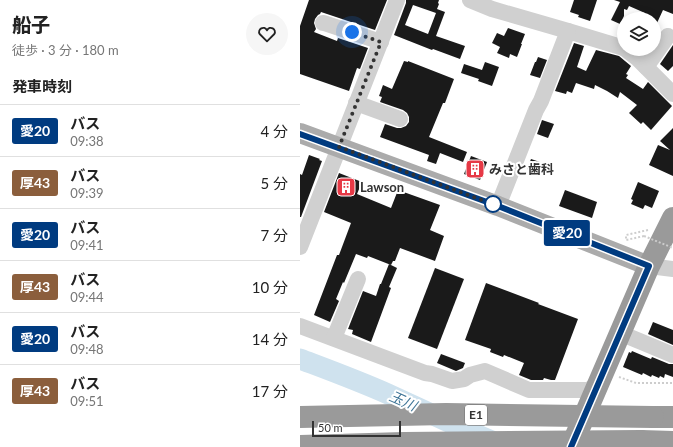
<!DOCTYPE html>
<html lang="ja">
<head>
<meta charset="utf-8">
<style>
	:root { --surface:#fff; --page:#f6f6f6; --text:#222; --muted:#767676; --line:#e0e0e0 }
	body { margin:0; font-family:Lato,"Noto Sans JP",sans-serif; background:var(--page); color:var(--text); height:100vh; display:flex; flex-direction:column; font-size:15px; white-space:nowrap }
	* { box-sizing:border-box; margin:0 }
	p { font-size:13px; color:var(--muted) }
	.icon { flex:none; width:22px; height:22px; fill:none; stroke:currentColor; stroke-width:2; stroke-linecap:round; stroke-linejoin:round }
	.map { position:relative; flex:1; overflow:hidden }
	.side { display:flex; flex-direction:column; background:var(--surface); width:300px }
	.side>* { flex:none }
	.badge { padding:0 8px; border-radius:3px; font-size:14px; line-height:26px }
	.tools { position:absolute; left:317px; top:12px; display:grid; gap:8px }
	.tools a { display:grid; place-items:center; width:44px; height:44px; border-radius:50%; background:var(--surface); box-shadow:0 2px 10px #0003; font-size:20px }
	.scale { position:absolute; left:12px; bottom:10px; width:89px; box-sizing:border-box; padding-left:4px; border:2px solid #333; border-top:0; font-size:11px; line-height:14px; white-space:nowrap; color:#333; -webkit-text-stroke:3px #fff; paint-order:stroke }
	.you { position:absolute; width:20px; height:20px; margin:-10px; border:3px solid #fff; border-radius:50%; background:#1a73e8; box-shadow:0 0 0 6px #1a73e833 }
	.map>.badge { position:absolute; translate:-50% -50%; box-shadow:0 0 0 2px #fff }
	h2 { padding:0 12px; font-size:15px; line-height:36px }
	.round { display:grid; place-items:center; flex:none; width:42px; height:42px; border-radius:21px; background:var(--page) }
	.head { display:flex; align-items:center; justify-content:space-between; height:68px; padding:0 12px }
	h1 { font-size:19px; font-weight:800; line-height:30px }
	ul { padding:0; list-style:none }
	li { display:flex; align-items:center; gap:12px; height:52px; padding:0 12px; border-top:1px solid var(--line) }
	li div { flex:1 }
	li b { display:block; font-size:15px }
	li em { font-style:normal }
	li .badge { min-width:44px; font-weight:700; text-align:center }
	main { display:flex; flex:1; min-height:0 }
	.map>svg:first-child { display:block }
</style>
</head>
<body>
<main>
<section class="side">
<div class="head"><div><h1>船子</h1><p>徒歩 · 3 分 · 180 m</p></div><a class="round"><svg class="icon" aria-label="heart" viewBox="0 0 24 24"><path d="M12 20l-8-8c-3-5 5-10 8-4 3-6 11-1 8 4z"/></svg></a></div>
<h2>発車時刻</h2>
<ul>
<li><span class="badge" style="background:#003b80;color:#fff">愛20</span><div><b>バス</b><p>09:38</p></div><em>4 分</em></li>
<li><span class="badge" style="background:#8b5e3c;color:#fff">厚43</span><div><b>バス</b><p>09:39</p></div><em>5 分</em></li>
<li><span class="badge" style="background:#003b80;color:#fff">愛20</span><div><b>バス</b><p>09:41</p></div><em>7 分</em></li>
<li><span class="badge" style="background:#8b5e3c;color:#fff">厚43</span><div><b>バス</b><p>09:44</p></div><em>10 分</em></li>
<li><span class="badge" style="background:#003b80;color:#fff">愛20</span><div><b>バス</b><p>09:48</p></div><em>14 分</em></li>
<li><span class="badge" style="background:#8b5e3c;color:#fff">厚43</span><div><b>バス</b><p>09:51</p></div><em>17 分</em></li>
</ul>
</section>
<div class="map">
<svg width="373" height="447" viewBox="0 0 373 447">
	<rect width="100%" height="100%" fill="#fff"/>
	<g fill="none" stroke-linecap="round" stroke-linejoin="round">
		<path stroke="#cfe2ee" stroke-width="21" d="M0,359C29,370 59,381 88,394C123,410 158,427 194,442"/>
	</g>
	<g fill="#1a1a1a" fill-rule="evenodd">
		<path d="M9,0H87L75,30L21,12L20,14L18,15L15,19L14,23L16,29L14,32L37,41L38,38L68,48L60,69L57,68L49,91L0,74V26Z"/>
		<path d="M106,0H139L138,3L139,4L137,9L145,12L136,36L165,46L160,59L133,49L132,50L94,35L106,3ZM113,5L136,13L128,34L105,25Z"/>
		<path d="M274,0H297L290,21L278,17L279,15L270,12Z"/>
		<path d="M314,0H373V14L363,10L357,23L354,22V19H348L343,17L345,13L329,6L327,10L324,9V16L320,24L311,20L320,2Z"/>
		<path d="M208,28L225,34L221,44H222L217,57L210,54L209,58L197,53L200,47L192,43L197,33L204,36Z"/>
		<path d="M274,43L284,46L277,67L286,71L296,50L319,56L331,66L326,74L328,75L326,78L343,89L348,82L372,106L351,130L343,122L341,124L329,113L337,105L320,92L318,98L307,91L295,85L294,89L276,83L272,93L267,91L266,94L255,91Z"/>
		<path d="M373,45V66L368,71L360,64Z"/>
		<path d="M238,57L247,60L240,78L230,75L235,62H236Z"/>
		<path d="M104,61L108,62V61L154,79L145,103H143L129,137L167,152L163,162L140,153L136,164L127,161L129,155L80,137L85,124L97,128H101L106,126L109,122V117L107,113L103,110L80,102L82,97L79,96L83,85L92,89Z"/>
		<path d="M185,62L199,67L192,86L178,81L179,79L161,73L164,64L182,70Z"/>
		<path d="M242,120L254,124L248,138L237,134Z"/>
		<path d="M373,128V176L349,165L358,145L370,150L360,141Z"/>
		<path d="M9,155L20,159L19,160L22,161L1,217H0V174L2,175Z"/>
		<path d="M171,156L187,162L180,180L164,174Z"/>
		<path d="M231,159L240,162L237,172L227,169Z"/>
		<path d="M39,173L62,182L57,194L91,208L98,190L140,205L130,230L144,236L135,261L100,248L95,261H93L91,265L68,256L67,258L56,254L44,283L43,282L36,299L39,301L30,322L14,315L37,255H39L51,223L24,212Z"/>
		<path d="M338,182L359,191L352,208L345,205L343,209L331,204L333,200L331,199Z"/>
		<path d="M265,190L297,202L292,218L259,206Z"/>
		<path d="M89,264L97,268L89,287L91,288L71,342L52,334L53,330L48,329L63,291L76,296L80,284H81Z"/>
		<path d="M135,268L164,279L137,349L108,338Z"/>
		<path d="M186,283L239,303L238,304L278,319L255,380H251L244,378L243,380H231L219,375L224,363L204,355L203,357L190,352L191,349L165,340Z"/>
		<path d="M353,322L373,330V345L348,334Z"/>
		<path d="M332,351L351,359L352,357L369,364H373V377L365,374L364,378L360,376L359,378L352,375L351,377L343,373L342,375L323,367L329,352L331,353Z"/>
		<path d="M141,354L165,363L163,368L156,371L137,363Z"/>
	</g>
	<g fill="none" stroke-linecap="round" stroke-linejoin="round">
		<g stroke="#cdcdcd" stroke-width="2" stroke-dasharray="2 2" stroke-linecap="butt">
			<path d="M344,236L326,240V235L348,230"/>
			<path d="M319,377L336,383H373"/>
		</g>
		<g stroke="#d0d0d0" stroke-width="16">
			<path d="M170,0L192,9L268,31L324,48"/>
			<path d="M23,23H24L81,42"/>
			<path d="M325,49L338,59L373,94"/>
			<path d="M346,67L368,36"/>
			<path d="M56,103L100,119"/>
			<path d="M198,206L236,110L241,101L268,31"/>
			<path d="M0,247L97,0"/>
			<path d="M349,266L373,269"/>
			<path d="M0,326L125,373L132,374L152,381L164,379L170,375L185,371L229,390H289L299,382"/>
			<path d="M320,333L373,355"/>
			<path d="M34,338L58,279"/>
		</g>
		<path stroke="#ababab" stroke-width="20" d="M0,133L198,206L349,266"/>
		<g stroke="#9a9a9a" stroke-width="22">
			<path d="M353,417H373"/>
			<path d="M341,441L373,442"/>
			<path d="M271,447L349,266L373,218"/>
		</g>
		<path stroke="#cdcdcd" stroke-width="2" stroke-dasharray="2 2" stroke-linecap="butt" d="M344,236L373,248"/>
		<g stroke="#9a9a9a" stroke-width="22">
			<path d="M0,417L146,414L353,417"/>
			<path d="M0,446L104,443L341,441"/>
		</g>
	</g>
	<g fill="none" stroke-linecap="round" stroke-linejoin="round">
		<defs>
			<path id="line" d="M0,134L198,206L349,266L271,447"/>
		</defs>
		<use href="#line" stroke="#fff" stroke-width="9"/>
		<use href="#line" stroke="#003b80" stroke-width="6"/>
		<path stroke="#333" stroke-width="4" stroke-dasharray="0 7.2" d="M52,32L81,42L39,147L198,206L193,204"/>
	</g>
	<defs>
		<symbol id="building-square" viewBox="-11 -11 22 22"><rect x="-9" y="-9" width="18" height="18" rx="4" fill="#e63946" stroke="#fff"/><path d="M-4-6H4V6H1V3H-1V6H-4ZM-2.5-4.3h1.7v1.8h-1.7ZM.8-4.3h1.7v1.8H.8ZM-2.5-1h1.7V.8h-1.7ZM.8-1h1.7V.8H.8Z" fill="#fff"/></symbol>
	</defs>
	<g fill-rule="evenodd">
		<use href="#building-square" x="164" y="158" width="22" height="22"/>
		<use href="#building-square" x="35" y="176" width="22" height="22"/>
	</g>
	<circle fill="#fff" stroke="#003b80" stroke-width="2" cx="193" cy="204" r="8"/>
	<g text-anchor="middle" stroke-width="4" stroke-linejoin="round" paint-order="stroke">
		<rect fill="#fff" stroke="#707070" stroke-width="1" x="165" y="405" width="22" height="20" rx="3"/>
		<g font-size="12" font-weight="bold" fill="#333">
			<text x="176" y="419">E1</text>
		</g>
		<g font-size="13" font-weight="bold" fill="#333" stroke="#fff" text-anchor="start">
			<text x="189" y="174">みさと歯科</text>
			<text x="60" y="192">Lawson</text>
		</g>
		<g font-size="14" font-style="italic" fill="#3f7597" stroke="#fff">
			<text transform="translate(103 401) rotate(24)" y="5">玉川</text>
		</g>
	</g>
</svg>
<div class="tools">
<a><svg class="icon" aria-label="layers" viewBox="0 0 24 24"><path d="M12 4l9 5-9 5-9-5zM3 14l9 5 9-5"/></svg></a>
</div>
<div class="scale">50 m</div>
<div class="you" style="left:52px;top:32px"></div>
<b class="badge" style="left:267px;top:233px;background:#003b80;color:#fff">愛20</b>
</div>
</main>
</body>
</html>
